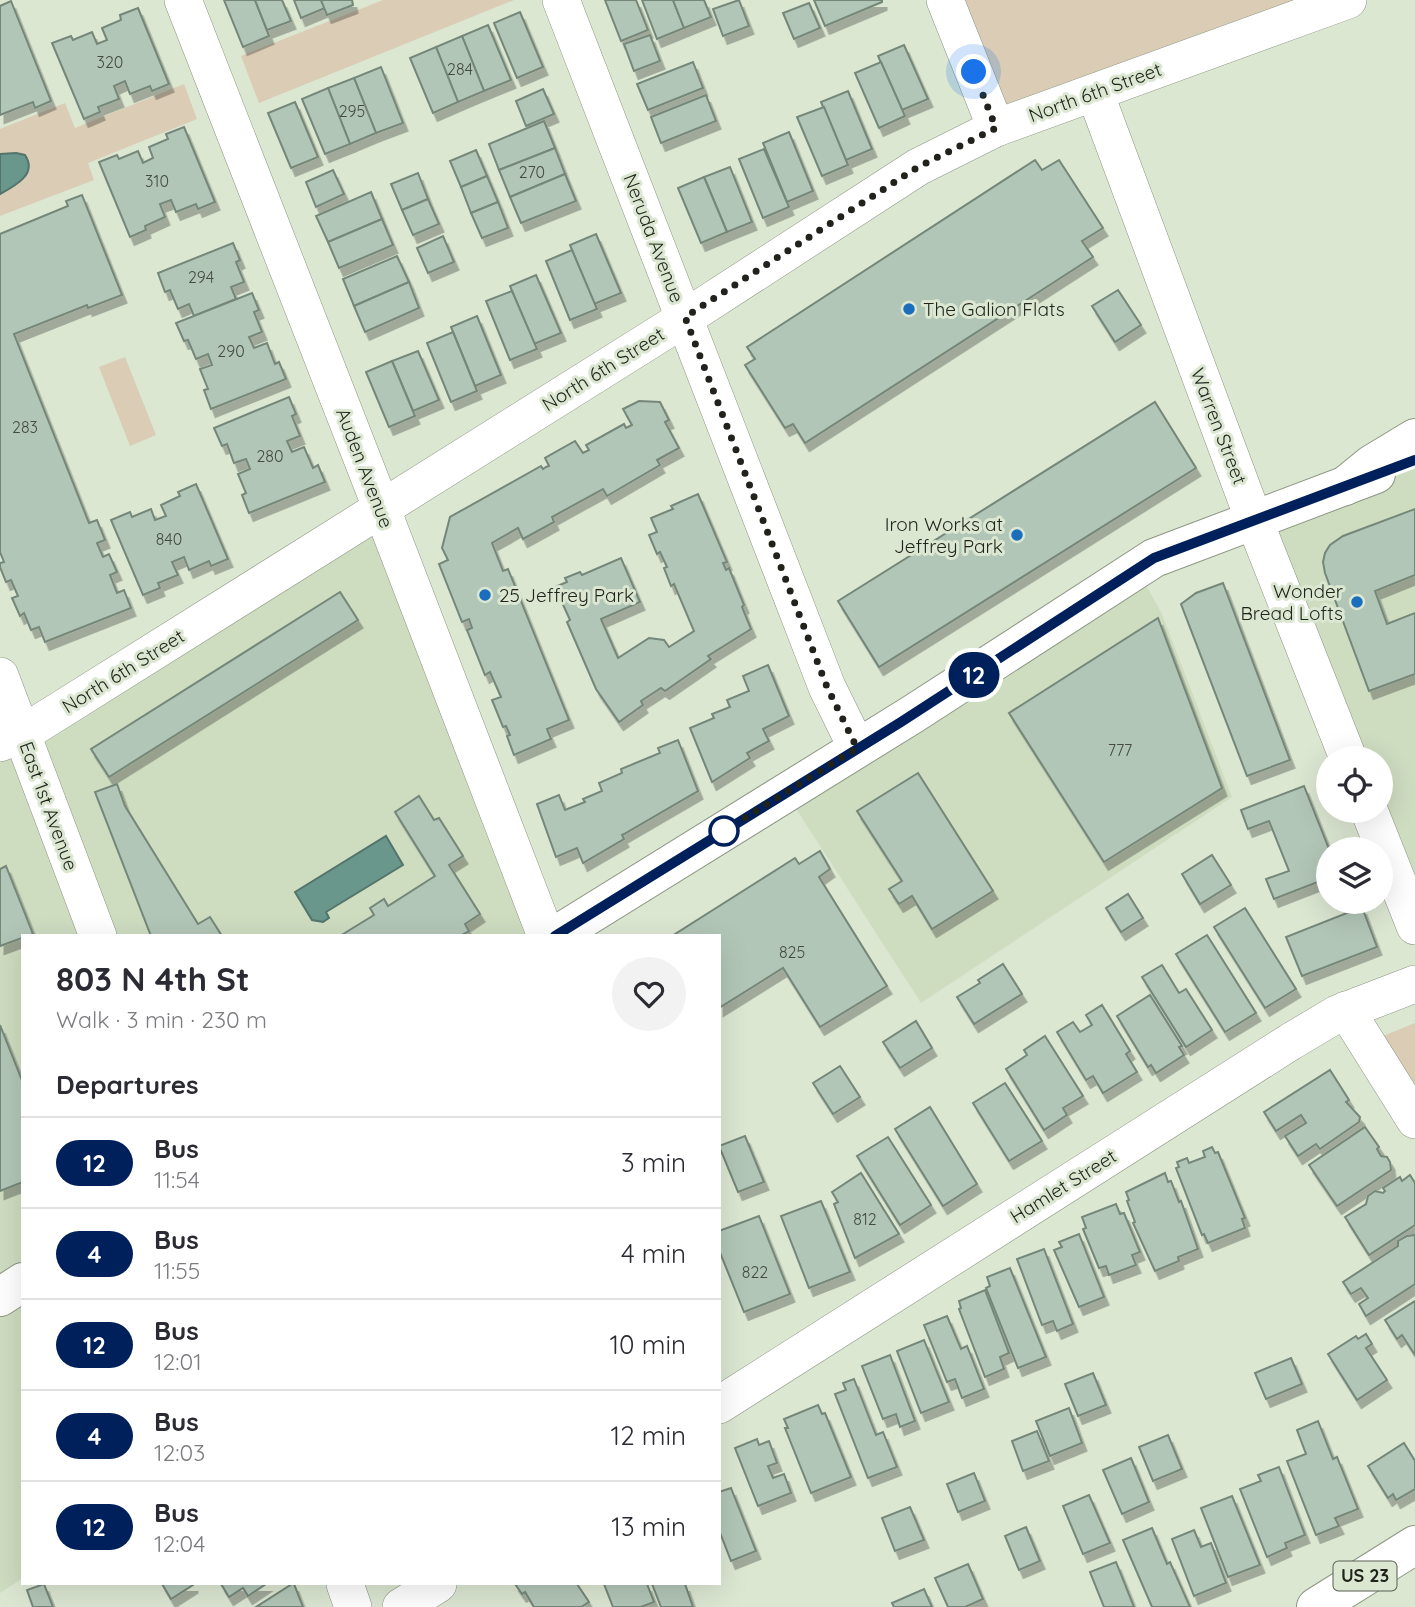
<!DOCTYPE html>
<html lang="en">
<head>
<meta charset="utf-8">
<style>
	:root { --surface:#fff; --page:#f2f2f3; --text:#2b2b33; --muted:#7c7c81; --line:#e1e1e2 }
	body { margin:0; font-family:Quicksand,sans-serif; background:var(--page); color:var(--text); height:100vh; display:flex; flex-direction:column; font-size:26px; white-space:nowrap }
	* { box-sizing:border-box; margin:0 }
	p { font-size:23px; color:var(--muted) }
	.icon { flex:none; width:38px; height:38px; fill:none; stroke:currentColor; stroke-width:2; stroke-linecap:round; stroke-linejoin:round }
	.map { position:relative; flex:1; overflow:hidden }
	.sheet { position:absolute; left:21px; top:934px; width:700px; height:651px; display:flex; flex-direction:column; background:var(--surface); border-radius:0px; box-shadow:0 7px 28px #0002 }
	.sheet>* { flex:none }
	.badge { padding:0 14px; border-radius:23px; font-size:24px; line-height:46px }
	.buttons { position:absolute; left:1316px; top:746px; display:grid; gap:14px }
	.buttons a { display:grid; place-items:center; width:77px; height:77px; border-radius:50%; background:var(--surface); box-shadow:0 7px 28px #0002; font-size:35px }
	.you { position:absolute; width:35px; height:35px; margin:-18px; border:5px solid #fff; border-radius:50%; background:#1a73e8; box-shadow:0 0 0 10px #1a73e833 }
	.map>.badge { position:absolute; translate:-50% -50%; box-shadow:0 0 0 4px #fff }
	h2 { padding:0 35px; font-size:26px; line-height:63px }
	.round { display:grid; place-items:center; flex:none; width:74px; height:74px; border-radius:37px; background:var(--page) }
	.overview { display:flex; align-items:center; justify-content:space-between; height:119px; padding:0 35px }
	h1 { font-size:33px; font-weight:700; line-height:52px }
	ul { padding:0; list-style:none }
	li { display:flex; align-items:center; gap:21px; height:91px; padding:0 35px; border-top:2px solid var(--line) }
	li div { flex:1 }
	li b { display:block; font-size:26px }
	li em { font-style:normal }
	li .badge { min-width:77px; font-weight:700; text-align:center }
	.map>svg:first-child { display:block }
</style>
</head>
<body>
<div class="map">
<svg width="1415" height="1607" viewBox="0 0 1415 1607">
	<defs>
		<filter id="shadow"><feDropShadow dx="4.5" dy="8" stdDeviation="0" flood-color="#0004"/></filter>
	</defs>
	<rect width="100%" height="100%" fill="#dce7d2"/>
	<g fill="#cedcc0">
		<path d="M1415,421V931L1381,810V758H1347L1254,520Z"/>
		<path d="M379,515L540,936H104L28,737Z"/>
		<path d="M1137,569L1162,614L1232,797L921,1003L786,793Z"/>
		<path d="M0,676L98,936H23V1578L0,1593Z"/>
	</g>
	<g fill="#daccb5">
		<path d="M383,0H514L259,103L241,56Z"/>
		<path d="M945,0H1294L1300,18L996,128Z"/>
		<path d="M184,84L197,119L88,163L94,180L0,216V194L25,178L30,167L16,153L0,154V129L65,103L75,128Z"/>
		<path d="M125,357L156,435L130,446L99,367Z"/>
		<path d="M1415,1023V1098L1383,1036Z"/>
	</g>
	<g fill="#6a978c" stroke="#54746a" stroke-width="2">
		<path d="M16,153L25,155C38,174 15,186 0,194V154Z"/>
		<path d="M386,836L403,865L326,912L329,918L323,922L312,920L295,892Z"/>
	</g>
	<g fill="#b2c6b7" stroke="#748779" stroke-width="2" filter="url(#shadow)">
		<path d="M224,0H255L269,36L243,47Z"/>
		<path d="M255,0H282L291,21L267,30Z"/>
		<path d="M294,0H321L325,8L301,18Z"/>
		<path d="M321,0H352L353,5L327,15Z"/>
		<path d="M605,0H636L648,30L621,41Z"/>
		<path d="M642,0H673L684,28L657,39Z"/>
		<path d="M673,0H704L711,17L684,28Z"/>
		<path d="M739,0L749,26L723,36L713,9Z"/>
		<path d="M814,0H882V2L825,26Z"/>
		<path d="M11,1L51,101L35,108L33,102L0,115V6Z"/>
		<path d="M809,3L820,28L794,39L783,13Z"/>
		<path d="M138,8L169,84L152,91L150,86L130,94L125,81L114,86L119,99L98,107L100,112L84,119L52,43L71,36L73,40L92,32L97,44L107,40L102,28L121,20L120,15Z"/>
		<path d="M520,12L543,67L517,78L494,23Z"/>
		<path d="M488,25L511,80L484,91L462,36Z"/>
		<path d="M650,35L660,61L634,71L624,44Z"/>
		<path d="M462,36L484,91L458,102L436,47Z"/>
		<path d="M904,45L928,99L902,110L878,56Z"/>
		<path d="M436,47L458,102L433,113L410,58Z"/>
		<path d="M693,62L703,88L648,110L637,84Z"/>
		<path d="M881,62L905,116L879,128L855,73Z"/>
		<path d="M381,67L403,123L376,133L354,78Z"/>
		<path d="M354,78L376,133L350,144L328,88Z"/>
		<path d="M328,88L350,144L325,154L302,99Z"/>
		<path d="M543,89L554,114L526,126L516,101Z"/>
		<path d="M848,91L872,149L846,160L821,102Z"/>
		<path d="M706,95L716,121L661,143L651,117Z"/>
		<path d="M295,102L318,157L291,168L268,113Z"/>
		<path d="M824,107L848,165L822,176L797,117Z"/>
		<path d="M544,121L555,148L499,170L489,144Z"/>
		<path d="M184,127L215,202L198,209L196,204L176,212L171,200L160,204L165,217L145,226L146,230L130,237L99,162L117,155L119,159L138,151L143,163L153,158L149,147L168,139L166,134Z"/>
		<path d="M789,132L813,191L787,202L763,143Z"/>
		<path d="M555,148L565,174L510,197L499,170Z"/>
		<path d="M764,149L789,207L763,218L739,159Z"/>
		<path d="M476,150L487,176L461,187L450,161Z"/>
		<path d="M1035,160L1042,170L1059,160L1103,228L1082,241L1093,257L805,443L793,424L785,428L745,365L755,359L747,347Z"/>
		<path d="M730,167L752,222L727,232L704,177Z"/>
		<path d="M333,170L344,194L316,207L306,182Z"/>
		<path d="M418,173L428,199L402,210L391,184Z"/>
		<path d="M565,174L576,201L521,223L510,197Z"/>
		<path d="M487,176L498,202L471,213L461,187Z"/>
		<path d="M704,177L727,232L701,243L678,188Z"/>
		<path d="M371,192L382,219L328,242L316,216Z"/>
		<path d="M82,195L122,295L88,308L87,305L14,334L89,523L97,520L105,540L97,543L103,557L109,554L117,572L110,575L117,593L124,590L131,608L45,642L39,627L31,630L24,613L20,616L12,598L18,596L11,580L6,582L0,567V563L4,562L0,552V234L68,206L66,201Z"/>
		<path d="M428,199L439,224L413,235L402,210Z"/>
		<path d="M498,202L508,228L482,238L471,213Z"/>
		<path d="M382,219L393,245L339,268L328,242Z"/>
		<path d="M596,234L621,293L594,304L570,245Z"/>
		<path d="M443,236L454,262L428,273L417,248Z"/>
		<path d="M233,243L240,260L236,262L244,282L231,287L236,299L194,316L189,304L178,309L170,290L165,292L158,273Z"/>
		<path d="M572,250L597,309L570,320L546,261Z"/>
		<path d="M397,256L409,282L354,306L343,279Z"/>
		<path d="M536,275L561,333L534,344L510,286Z"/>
		<path d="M409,282L419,308L365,332L354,306Z"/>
		<path d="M1118,290L1141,325L1115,342L1092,306Z"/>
		<path d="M512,291L537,349L510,360L486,301Z"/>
		<path d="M252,293L259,310L254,312L262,332L249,337L254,348L267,343L275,364L279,362L286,379L211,409L204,390L208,389L200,369L212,365L208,354L196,359L188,340L184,341L176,323Z"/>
		<path d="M477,316L501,375L475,386L451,327Z"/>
		<path d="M453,332L477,391L451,402L427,343Z"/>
		<path d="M418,351L439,400L413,411L392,361Z"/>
		<path d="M392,361L415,416L389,427L366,372Z"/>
		<path d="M289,397L296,414L292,416L300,436L287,441L292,452L304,447L313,468L318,465L325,482L249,513L242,495L246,493L238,474L250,469L246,459L234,463L227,444L222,446L214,428Z"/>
		<path d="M639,401L660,402L669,420L665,422L679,448L657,460L660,465L607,496L603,489L552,517L554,522L523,539L518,528L492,543L503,571L508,569L569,720L547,729L551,739L514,755L507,736L510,735L506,726L503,727L492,700L501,697L490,672L485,675L467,630L472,628L469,619L462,622L439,564L448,560L442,548L450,517L541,466L543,469L546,467L549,466L545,458L575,441L583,453L589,450L586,445L624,424L626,428L632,425L623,409Z"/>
		<path d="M1155,402L1196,468L879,667L838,601Z"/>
		<path d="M196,484L228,559L211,566L209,561L189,570L184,557L172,562L178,575L158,583L160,588L143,595L111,520L130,512L132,517L151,509L155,520L166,516L161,505L180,496L178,492Z"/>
		<path d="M698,494L727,562L723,563L726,570L729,568L744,605L742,607L751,629L708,656L711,659L665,691L661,688L641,701L643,705L619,722L596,689L567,622L570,620L555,587L567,582L565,578L580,572L582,575L621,558L640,602L601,619L618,658L649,638L664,640L669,647L694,631L674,584L671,586L664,568L667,567L660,552L657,554L649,535L657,532L651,518L673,509L671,506Z"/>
		<path d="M1415,509V575L1375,591L1387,624L1415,613V674L1369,691L1325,573L1323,562L1325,553L1330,545L1343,536Z"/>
		<path d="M1223,583L1290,760L1247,776L1181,604L1196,593Z"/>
		<path d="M340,592L358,620L109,777L91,749Z"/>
		<path d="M1158,618L1222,788L1104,862L1009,713Z"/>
		<path d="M768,665L789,716L763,729L769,741L747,753L750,758L712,782L690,728L714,718L712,714L730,707L727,700L749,691L743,676Z"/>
		<path d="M678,740L698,791L624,834L622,835L624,839L583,863L577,848L556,857L537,804L559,795L565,810L585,802L583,799L602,791L599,783L622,773L621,769L660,753L658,748Z"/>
		<path d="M918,773L993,891L932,929L912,896L899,904L889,889L902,881L857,811Z"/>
		<path d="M117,784L125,806L198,924L210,917L222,936H151L95,792Z"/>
		<path d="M1304,786L1329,849L1328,878L1274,899L1266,879L1289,871L1269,821L1248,829L1241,810Z"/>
		<path d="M419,796L434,820L439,818L463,856L449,865L480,914L465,924L469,931L460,936H340L374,915L370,908L384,899L388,906L435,876L395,812Z"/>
		<path d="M820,851L830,869L819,877L887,986L820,1027L783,968L719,1008V936H672L795,858L799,864Z"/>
		<path d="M1212,855L1231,885L1200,904L1182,874Z"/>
		<path d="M6,866L33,934L0,946V869Z"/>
		<path d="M1128,894L1143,918L1121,932L1106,908Z"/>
		<path d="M1362,907L1377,947L1302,976L1286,937Z"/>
		<path d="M1245,908L1296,989L1265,1008L1214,927Z"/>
		<path d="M1207,935L1256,1013L1225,1032L1176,954Z"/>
		<path d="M1003,964L1022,994L974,1024L957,997L980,983L978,980Z"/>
		<path d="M1162,965L1179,993L1186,989L1212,1030L1186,1047L1142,977Z"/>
		<path d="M1150,995L1182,1046L1179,1047L1184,1055L1156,1073L1151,1065L1148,1067L1117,1016Z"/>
		<path d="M1102,1005L1130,1051L1126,1054L1137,1072L1103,1093L1093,1076L1086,1080L1057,1032L1073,1022L1080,1032L1092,1025L1086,1015Z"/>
		<path d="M916,1021L932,1048L900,1068L883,1042Z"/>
		<path d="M0,1025L23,1083V1182L0,1191Z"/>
		<path d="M1045,1036L1083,1096L1063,1108L1067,1115L1044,1130L1006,1069L1027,1055L1024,1050Z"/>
		<path d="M840,1066L860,1097L833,1114L813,1083Z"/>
		<path d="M1330,1070L1349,1100L1346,1102L1360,1117L1359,1122L1320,1149L1316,1144L1298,1156L1285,1136L1306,1123L1301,1115L1276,1131L1264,1112Z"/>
		<path d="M1005,1083L1042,1141L1009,1161L973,1103Z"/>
		<path d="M930,1107L977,1184L943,1206L895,1129Z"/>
		<path d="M1365,1127L1379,1147L1377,1149L1381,1156L1387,1157L1390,1162L1391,1170L1337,1206L1309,1165Z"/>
		<path d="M745,1136L764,1182L738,1192L719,1146Z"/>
		<path d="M888,1137L931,1205L900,1225L857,1156Z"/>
		<path d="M1212,1147L1215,1153L1218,1152L1245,1218L1242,1219L1245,1228L1208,1243L1204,1234L1202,1235L1176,1168L1179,1167L1177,1162L1187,1158L1189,1163L1205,1157L1203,1151Z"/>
		<path d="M861,1173L899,1234L855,1258L834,1204L838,1202L832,1192Z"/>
		<path d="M1165,1173L1168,1182L1171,1181L1179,1202L1181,1201L1198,1249L1178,1257L1179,1261L1155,1271L1133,1223L1135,1222L1127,1201L1129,1200L1126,1192Z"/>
		<path d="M1410,1175L1415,1183V1225L1369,1255L1345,1217L1366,1204L1368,1196L1375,1191L1383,1193L1385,1191L1383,1188L1400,1177L1402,1181Z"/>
		<path d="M821,1201L850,1272L809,1288L781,1216Z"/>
		<path d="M1116,1204L1120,1214L1124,1213L1140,1252L1132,1255L1136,1265L1109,1275L1106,1266L1099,1268L1083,1229L1086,1228L1082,1217Z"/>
		<path d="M759,1216L790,1294L744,1312L719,1250V1231Z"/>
		<path d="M1079,1234L1104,1297L1079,1307L1054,1250L1062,1247L1059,1242Z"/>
		<path d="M1415,1235V1284L1366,1316L1359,1304L1368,1298L1361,1288L1351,1294L1343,1282L1398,1246V1241L1407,1236Z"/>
		<path d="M1044,1249L1073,1324L1057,1331L1053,1321L1042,1325L1017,1259Z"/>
		<path d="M1010,1268L1046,1357L1018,1368L986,1288L990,1286L987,1277Z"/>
		<path d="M985,1290L1009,1353L1000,1357L1004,1369L985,1377L959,1309L961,1308L959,1301Z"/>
		<path d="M1415,1301V1355L1402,1335L1397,1339L1385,1320Z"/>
		<path d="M947,1316L961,1349L967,1346L984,1389L962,1398L955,1379L947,1382L924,1325Z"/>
		<path d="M1366,1334L1372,1344L1366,1348L1387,1380L1357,1400L1328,1354L1356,1336L1358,1339Z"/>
		<path d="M924,1340L949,1402L921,1413L897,1351Z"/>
		<path d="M890,1355L915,1421L900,1427L896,1414L883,1419L862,1366Z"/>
		<path d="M1291,1358L1302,1384L1266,1399L1255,1373Z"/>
		<path d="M1093,1373L1106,1405L1078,1416L1065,1384Z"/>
		<path d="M854,1379L876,1435L883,1432L897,1467L868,1478L835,1394L846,1390L843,1383Z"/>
		<path d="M818,1405L822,1414L825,1413L851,1477L811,1493L785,1428H788L784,1419Z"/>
		<path d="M1069,1408L1082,1443L1050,1456L1036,1421Z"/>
		<path d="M1318,1421L1333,1459L1337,1457L1358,1509L1335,1518L1339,1526L1316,1535L1287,1461L1306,1454L1297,1430Z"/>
		<path d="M1037,1431L1049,1461L1023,1471L1012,1441Z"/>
		<path d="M1168,1435L1182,1469L1153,1481L1139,1447Z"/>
		<path d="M757,1439L759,1445L769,1441L777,1463L768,1466L773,1478L784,1474L791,1493L758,1506L735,1448Z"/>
		<path d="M1404,1443L1415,1461V1489L1396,1500L1393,1494L1388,1498L1368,1466Z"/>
		<path d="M1131,1458L1149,1502L1122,1514L1103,1470Z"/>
		<path d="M1279,1467L1305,1535L1285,1543L1287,1548L1267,1557L1240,1489L1261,1481L1258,1475Z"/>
		<path d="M974,1473L985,1501L958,1512L947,1484Z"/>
		<path d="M731,1488L756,1551L731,1561L719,1530V1492Z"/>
		<path d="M1089,1495L1110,1543L1083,1554L1063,1506Z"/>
		<path d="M1232,1496L1260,1565L1228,1577L1201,1508Z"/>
		<path d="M910,1507L924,1540L895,1551L882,1518Z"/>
		<path d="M1026,1527L1040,1561L1019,1570L1005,1536Z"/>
		<path d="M1152,1528L1167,1564L1170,1562L1190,1607H1152L1123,1540Z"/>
		<path d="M1194,1530L1201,1547L1211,1543L1226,1583L1194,1596L1172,1539Z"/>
		<path d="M1116,1562L1134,1607H1104L1090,1572Z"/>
		<path d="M968,1564L983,1599L965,1607H948L935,1578Z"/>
		<path d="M44,1584L53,1607H33L27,1590Z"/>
		<path d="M162,1584H193V1585L171,1599Z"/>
		<path d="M221,1584H266L248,1596L243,1588L229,1597Z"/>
		<path d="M292,1584H294L303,1607H256Z"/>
		<path d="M515,1584H577L589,1602L581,1607H534L525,1592L522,1594Z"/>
		<path d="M604,1584H647L654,1602L641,1607H613Z"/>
		<path d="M652,1584H685L693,1607H661Z"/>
		<path d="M924,1589L932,1607H894L892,1603Z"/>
	</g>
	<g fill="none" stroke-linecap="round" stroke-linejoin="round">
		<defs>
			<g id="minor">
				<path d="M183,0L381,507L546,936"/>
				<path d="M561,0L827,687L857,748"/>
				<path d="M945,0L996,128"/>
				<path d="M1095,93L1254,520L1348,758"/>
				<path d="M0,676L98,936"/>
				<path d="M0,743L22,734L54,714L685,318L918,167L996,128L1348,0"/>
				<path d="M1369,810L1415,926"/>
				<path d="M1346,1010L1415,1120"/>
				<path d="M719,1405L1290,1042L1337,1014L1415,984"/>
				<path d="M345,1584L353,1607"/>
				<path d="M401,1607L438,1584"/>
			</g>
			<g id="primary">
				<path d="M555,936L913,714L1154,558L1376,474"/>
				<path d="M0,1297L23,1282"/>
				<path d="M1316,1607L1415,1545"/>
			</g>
			<path id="motorway" d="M1345,486L1372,464L1415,438"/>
		</defs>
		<use href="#minor" stroke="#8c9682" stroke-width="38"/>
		<use href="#primary" stroke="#8c9682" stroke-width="40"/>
		<use href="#motorway" stroke="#8c9682" stroke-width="40"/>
		<use href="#minor" stroke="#fff" stroke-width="37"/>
		<use href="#primary" stroke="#fff" stroke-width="38"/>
		<use href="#motorway" stroke="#fff" stroke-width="38"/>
	</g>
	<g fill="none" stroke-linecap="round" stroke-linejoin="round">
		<defs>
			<path id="line" d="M555,936L901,722L1154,558L1415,460"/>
		</defs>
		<use href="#line" stroke="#fff" stroke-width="16"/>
		<use href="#line" stroke="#00205b" stroke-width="10"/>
		<path stroke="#1f231b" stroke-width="7" stroke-dasharray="0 12.6" d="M724,831L857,748L827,687L685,317L918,167L996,128L974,72"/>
	</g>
	<g fill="#1b6ebc" stroke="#dce7d2" stroke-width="2.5">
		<circle cx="909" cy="309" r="7"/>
		<circle cx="1017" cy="535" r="7"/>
		<circle cx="485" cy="595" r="7"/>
		<circle cx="1357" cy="602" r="7"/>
	</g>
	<circle fill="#fff" stroke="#00205b" stroke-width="3.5" cx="724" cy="831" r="14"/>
	<g text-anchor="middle" stroke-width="6" stroke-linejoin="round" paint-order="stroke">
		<g font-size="16" fill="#444c42">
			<text x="110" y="68">320</text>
			<text x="460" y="75">284</text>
			<text x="352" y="117">295</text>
			<text x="532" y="178">270</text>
			<text x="157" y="187">310</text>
			<text x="201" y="283">294</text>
			<text x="231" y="357">290</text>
			<text x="25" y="433">283</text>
			<text x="270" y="462">280</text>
			<text x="169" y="545">840</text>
			<text x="1120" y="756">777</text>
			<text x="792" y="958">825</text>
			<text x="865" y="1225">812</text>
			<text x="755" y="1278">822</text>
		</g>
		<rect fill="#dce7d2" stroke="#585e52" stroke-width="2" x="1333.5" y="1561.5" width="63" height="29" rx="5"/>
		<g font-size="18" font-weight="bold" fill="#1f231b">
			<text x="1365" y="1582">US 23</text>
		</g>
		<g font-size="19" fill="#1f231b" stroke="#dce7d2">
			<text transform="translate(1095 92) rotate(-20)" y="7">North 6th Street</text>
			<text transform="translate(654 238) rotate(69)" y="7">Neruda Avenue</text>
			<text transform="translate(603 369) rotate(-32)" y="7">North 6th Street</text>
			<text transform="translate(1219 426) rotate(69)" y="7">Warren Street</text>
			<text transform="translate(365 468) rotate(69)" y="7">Auden Avenue</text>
			<text transform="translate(123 671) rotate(-32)" y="7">North 6th Street</text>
			<text transform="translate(49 806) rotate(70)" y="7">East 1st Avenue</text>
			<text transform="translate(1063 1186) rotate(-32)" y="7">Hamlet Street</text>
		</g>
		<g font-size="19" fill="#1f231b" stroke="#dce7d2" text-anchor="start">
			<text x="923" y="316">The Galion Flats</text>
			<text x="1003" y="531" text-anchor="end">Iron Works at<tspan x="1003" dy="22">Jeffrey Park</tspan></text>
			<text x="1343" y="598" text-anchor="end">Wonder<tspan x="1343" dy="22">Bread Lofts</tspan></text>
			<text x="499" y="602">25 Jeffrey Park</text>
		</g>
	</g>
</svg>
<div class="buttons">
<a><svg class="icon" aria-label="locate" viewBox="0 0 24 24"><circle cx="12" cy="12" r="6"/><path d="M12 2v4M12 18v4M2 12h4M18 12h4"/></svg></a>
<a><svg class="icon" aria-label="layers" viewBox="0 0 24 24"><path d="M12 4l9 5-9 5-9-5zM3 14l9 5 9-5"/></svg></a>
</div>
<div class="you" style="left:974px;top:72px"></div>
<b class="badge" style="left:974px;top:675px;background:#00205b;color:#fff">12</b>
<section class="sheet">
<div class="overview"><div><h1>803 N 4th St</h1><p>Walk · 3 min · 230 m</p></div><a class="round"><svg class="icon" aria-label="heart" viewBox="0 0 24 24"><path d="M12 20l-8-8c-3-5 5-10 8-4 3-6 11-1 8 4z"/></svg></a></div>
<h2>Departures</h2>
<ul>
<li><span class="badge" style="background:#00205b;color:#fff">12</span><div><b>Bus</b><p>11:54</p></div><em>3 min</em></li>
<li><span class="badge" style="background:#00205b;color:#fff">4</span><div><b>Bus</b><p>11:55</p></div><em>4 min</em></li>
<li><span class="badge" style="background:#00205b;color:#fff">12</span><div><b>Bus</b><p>12:01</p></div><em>10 min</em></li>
<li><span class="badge" style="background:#00205b;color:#fff">4</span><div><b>Bus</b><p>12:03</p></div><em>12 min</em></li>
<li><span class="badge" style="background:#00205b;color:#fff">12</span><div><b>Bus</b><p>12:04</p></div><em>13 min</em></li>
</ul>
</section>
</div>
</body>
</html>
